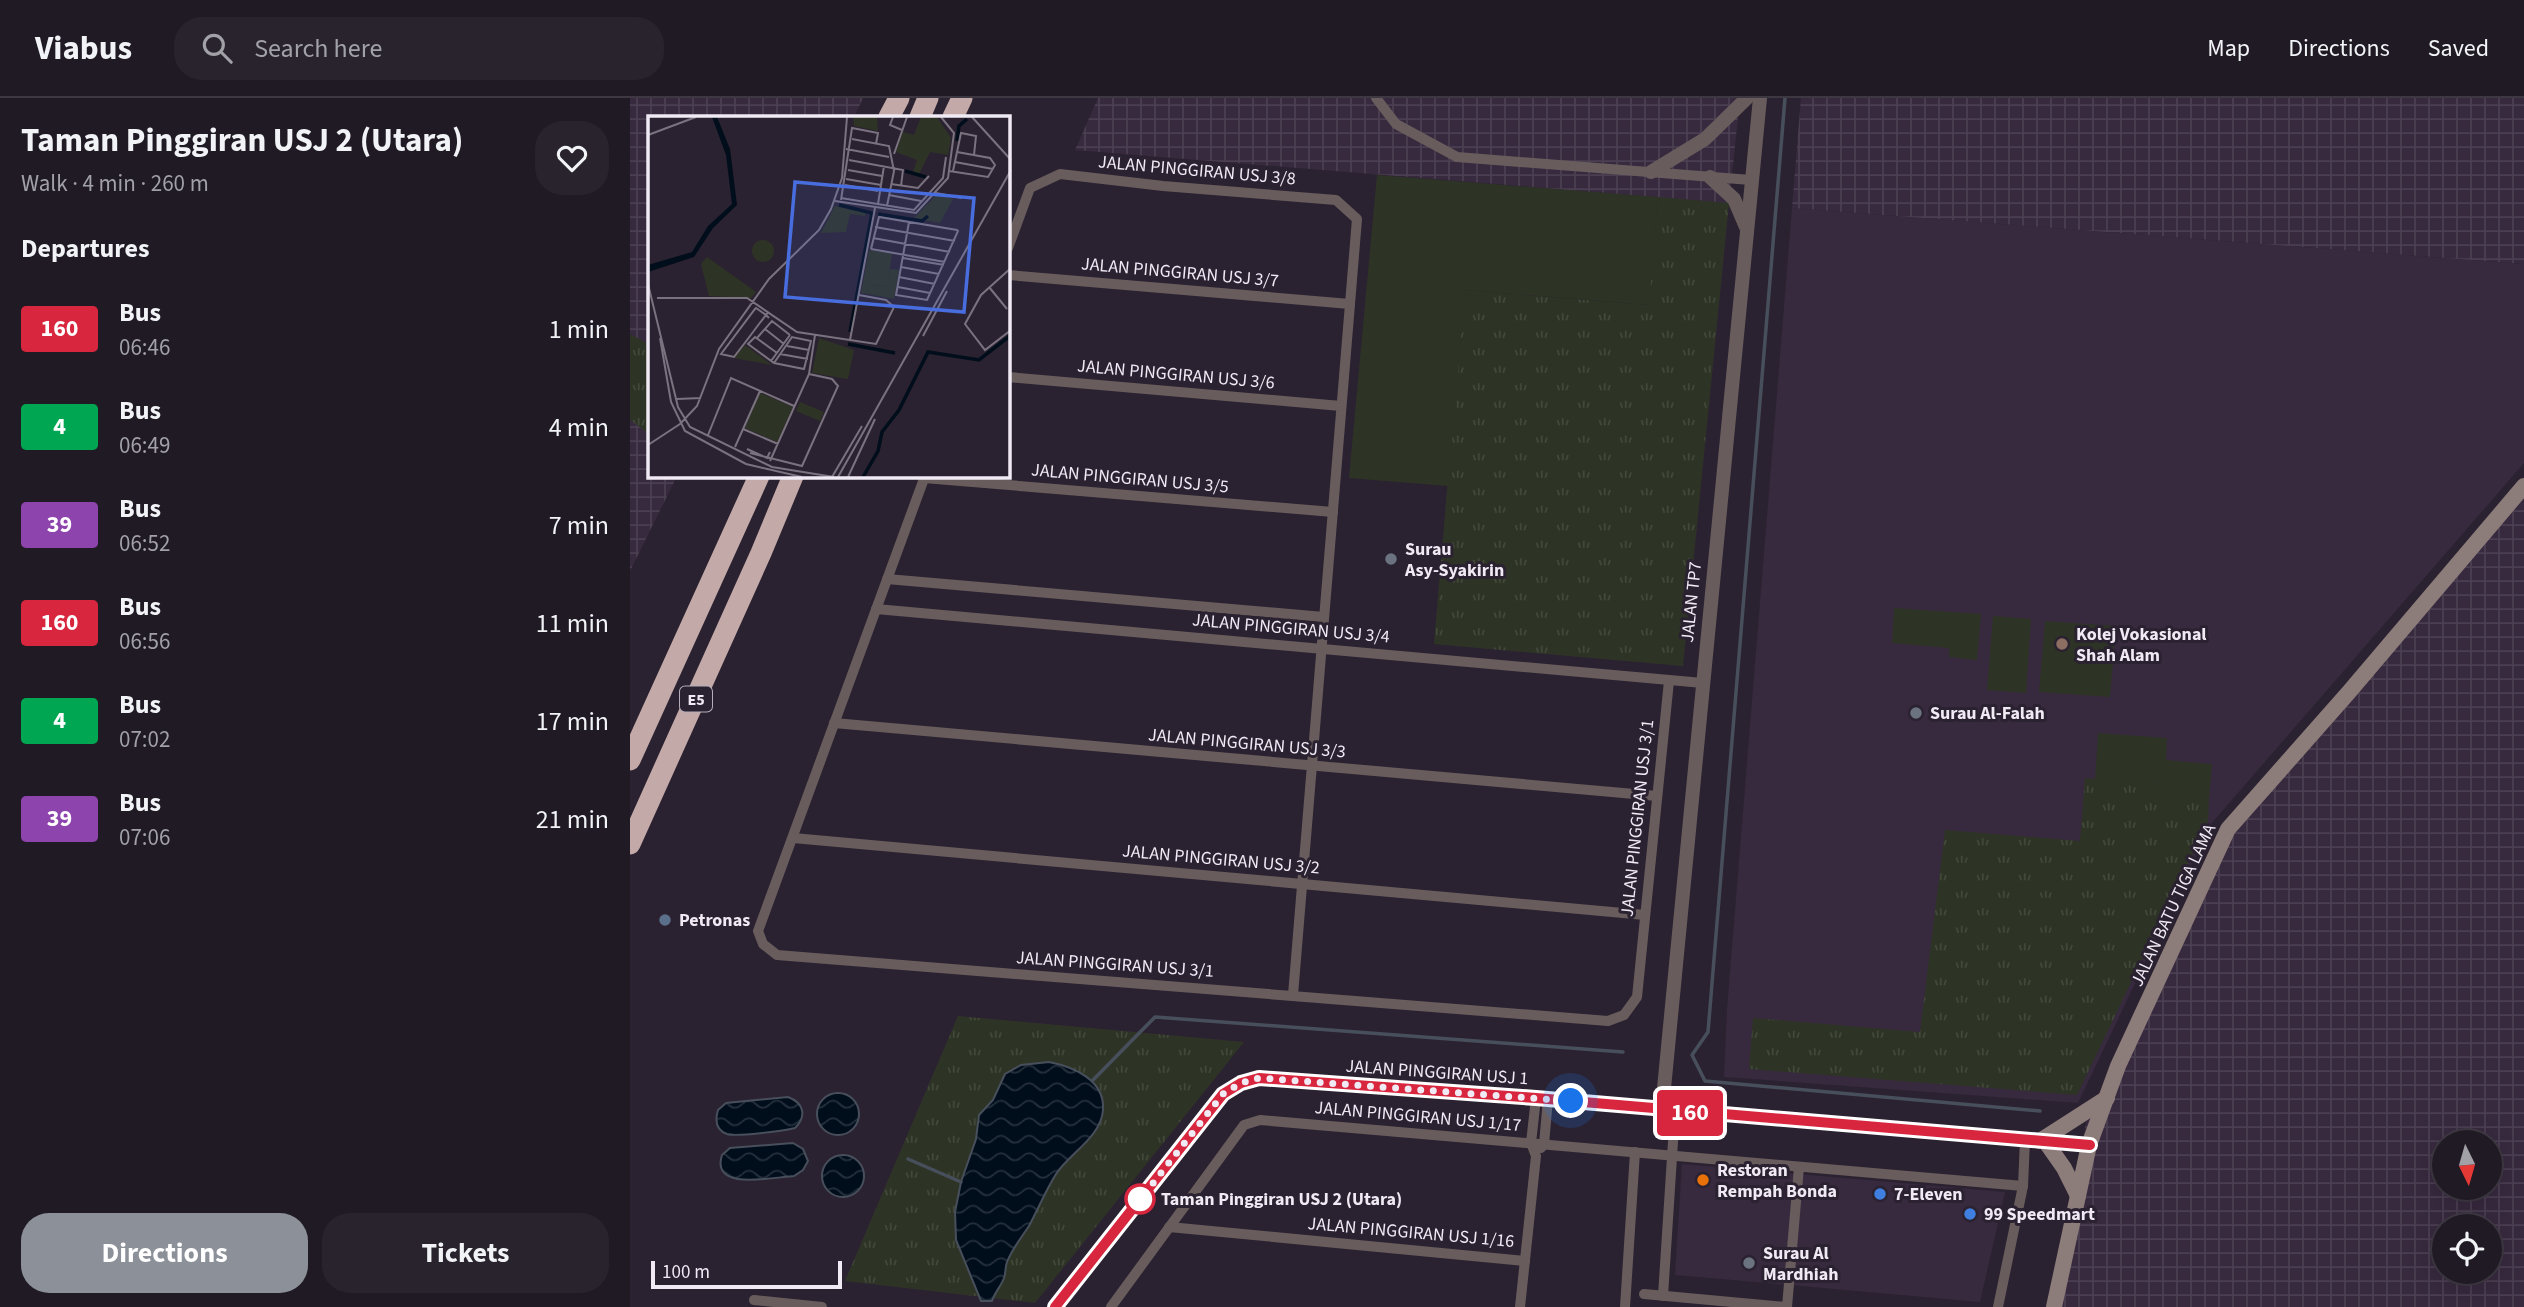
<!DOCTYPE html>
<html lang="en">
<head>
<meta charset="utf-8">
<style>
	:root { --surface:#201a25; --page:#28232d; --text:#f1f3f6; --muted:#a2a1a7; --line:#3d3842; --accent:#8c9099 }
	body { margin:0; font-family:"Source Sans 3",sans-serif; background:var(--page); color:var(--text); height:100vh; display:flex; flex-direction:column; font-size:26px; white-space:nowrap }
	* { box-sizing:border-box; margin:0 }
	p { font-size:23px; color:var(--muted) }
	.icon { flex:none; width:38px; height:38px; fill:none; stroke:currentColor; stroke-width:2; stroke-linecap:round; stroke-linejoin:round }
	.map { position:relative; flex:1; overflow:hidden }
	.details { display:flex; flex-direction:column; background:var(--surface); width:630px }
	.details>* { flex:none }
	.badge { padding:0 14px; border-radius:5px; font-size:24px; line-height:46px }
	.needle { width:46px; rotate:175deg }
	.buttons { position:absolute; left:1802px; top:1032px; display:grid; gap:14px }
	.buttons a { display:grid; place-items:center; width:70px; height:70px; border-radius:50%; background:var(--surface); box-shadow:0 7px 28px #0002,0 0 0 2px var(--line); font-size:35px }
	.scale { position:absolute; left:21px; bottom:18px; width:191px; box-sizing:border-box; padding-left:7px; border:4px solid #f0eaf4; border-top:0; font-size:19px; line-height:24px; white-space:nowrap; color:#f0eaf4; -webkit-text-stroke:5px #2b2231; paint-order:stroke }
	.you { position:absolute; width:35px; height:35px; margin:-18px; border:5px solid #fff; border-radius:50%; background:#1a73e8; box-shadow:0 0 0 10px #1a73e833 }
	.map>.badge { position:absolute; translate:-50% -50%; box-shadow:0 0 0 4px #fff }
	h2 { padding:0 21px; font-size:26px; line-height:63px }
	.round { display:grid; place-items:center; flex:none; width:74px; height:74px; border-radius:28px; background:var(--page) }
	.overview { display:flex; align-items:center; justify-content:space-between; height:119px; padding:0 21px }
	h1 { font-size:33px; font-weight:700; line-height:52px }
	.action { display:flex; gap:14px; margin-top:auto; padding:14px 21px }
	.action a { flex:1; height:80px; border-radius:28px; background:var(--accent); color:#fff; font-size:28px; font-weight:700; line-height:80px; text-align:center }
	.action a+a { background:var(--page); color:var(--text) }
	ul { padding:0; list-style:none }
	li { display:flex; align-items:center; gap:21px; height:98px; padding:0 21px }
	li div { flex:1 }
	li b { display:block; font-size:26px }
	li em { font-style:normal }
	li .badge { min-width:77px; font-weight:700; text-align:center }
	header { display:flex; align-items:center; gap:42px; box-sizing:border-box; height:98px; padding:0 35px; background:var(--surface); border-bottom:2px solid var(--line) }
	header strong { font-size:33px }
	nav { display:flex; gap:38px; margin-inline-start:auto; font-size:24px }
	.search { width:490px; height:63px; background:var(--page); display:flex; align-items:center; gap:18px; box-sizing:border-box; padding:0 24px; border-radius:28px; color:var(--muted); font-size:26px }
	main { display:flex; flex:1; min-height:0 }
	.map>svg:first-child { display:block }
</style>
</head>
<body>
<header>
<strong>Viabus</strong>
<div class="search"><svg class="icon" aria-label="search" viewBox="0 0 24 24"><circle cx="10" cy="10" r="6"/><path d="M15 15l6 6"/></svg>Search here</div>
<nav><a>Map</a><a>Directions</a><a>Saved</a></nav>
</header>
<main>
<section class="details">
<div class="overview"><div><h1>Taman Pinggiran USJ 2 (Utara)</h1><p>Walk · 4 min · 260 m</p></div><a class="round"><svg class="icon" aria-label="heart" viewBox="0 0 24 24"><path d="M12 20l-8-8c-3-5 5-10 8-4 3-6 11-1 8 4z"/></svg></a></div>
<h2>Departures</h2>
<ul>
<li><span class="badge" style="background:#d7263d;color:#fff">160</span><div><b>Bus</b><p>06:46</p></div><em>1 min</em></li>
<li><span class="badge" style="background:#00a651;color:#fff">4</span><div><b>Bus</b><p>06:49</p></div><em>4 min</em></li>
<li><span class="badge" style="background:#8e44ad;color:#fff">39</span><div><b>Bus</b><p>06:52</p></div><em>7 min</em></li>
<li><span class="badge" style="background:#d7263d;color:#fff">160</span><div><b>Bus</b><p>06:56</p></div><em>11 min</em></li>
<li><span class="badge" style="background:#00a651;color:#fff">4</span><div><b>Bus</b><p>07:02</p></div><em>17 min</em></li>
<li><span class="badge" style="background:#8e44ad;color:#fff">39</span><div><b>Bus</b><p>07:06</p></div><em>21 min</em></li>
</ul>
<div class="action"><a>Directions</a><a>Tickets</a></div>
</section>
<div class="map">
<svg width="1894" height="1209" viewBox="0 0 1894 1209">
	<defs>
		<pattern id="industrial-grid" width="8" height="8" patternUnits="userSpaceOnUse" patternTransform="scale(1.75)"><rect width="8" height="8" fill="#37293e"/><path d="M0 4h8M4 0v8" fill="none" stroke="#4a3e51"/></pattern>
		<pattern id="grass-tufts" width="24" height="20" patternUnits="userSpaceOnUse" patternTransform="scale(1.75)"><rect width="24" height="20" fill="#2e3425"/><path d="M3 7l-1-3M5 7V3M7 7l1-3M15 17l-1-3M17 17v-4M19 17l1-3" fill="none" stroke="#42483a"/></pattern>
		<pattern id="water-waves" width="16" height="10" patternUnits="userSpaceOnUse" patternTransform="scale(1.75)"><rect width="16" height="10" fill="#000d1b"/><path d="M0 5q4-4 8 0t8 0" fill="none" stroke="#26303d"/></pattern>
	</defs>
	<rect width="100%" height="100%" fill="#2b2231"/>
	<g fill="#37293e">
		<path d="M1162,110L1894,166V365L1581,726L1448,1005L1094,979L1097,911Z"/>
		<path d="M1052,1066L1375,1094L1350,1204L1045,1177Z"/>
	</g>
	<g fill="url(#industrial-grid)" fill-rule="evenodd">
		<path d="M0,0H233L224,19H19V378H47L0,473Z"/>
		<path d="M468,0H1110L1099,105L445,52Z"/>
		<path d="M1171,0H1894V166L1162,110Z"/>
		<path d="M1894,393V1209H1423L1456,1025L1594,728ZM1815,1045H1860V1090H1815ZM1815,1129H1860V1174H1815Z"/>
	</g>
	<g fill="url(#grass-tufts)">
		<path d="M1028,99L1099,105L1053,568L804,546L834,192L1018,207Z"/>
		<path d="M0,236L19,246V336L0,322Z"/>
		<path d="M1455,680L1534,686L1533,697L1579,700L1578,724L1447,997L1119,971L1123,920L1290,934L1315,732L1450,743Z"/>
		<path d="M328,918L614,944L405,1205L215,1183Z"/>
	</g>
	<g fill="#2e3425">
		<path d="M747,77L1028,99L1019,207L835,192L818,388L719,380Z"/>
		<path d="M1264,510L1351,516L1347,562L1319,559V550L1262,545Z"/>
		<path d="M1363,518L1401,521L1396,595L1357,592Z"/>
		<path d="M1415,523L1486,528L1480,599L1409,594Z"/>
		<path d="M1468,635L1537,640L1536,662L1582,666L1579,700L1533,697V686L1465,681Z"/>
	</g>
	<g fill="url(#water-waves)" stroke="#484f5c" stroke-width="2">
		<path d="M419,964C444,969 475,982 473,1012C471,1039 440,1055 426,1076C416,1092 408,1111 399,1128C391,1140 382,1151 377,1164C375,1169 376,1175 374,1180C371,1188 365,1194 362,1203H351L326,1142L325,1114L331,1084L346,1041L349,1017L363,1002L375,976L391,967Z"/>
		<circle cx="208" cy="1016" r="21"/>
		<path d="M158,999C174,1005 177,1018 165,1030C154,1033 106,1039 97,1036C86,1032 85,1022 88,1012L96,1005Z"/>
		<path d="M163,1045L173,1051L178,1063L173,1072L164,1078C144,1079 80,1094 92,1057L100,1050Z"/>
		<circle cx="213" cy="1078" r="21"/>
	</g>
	<g fill="none" stroke-linecap="round" stroke-linejoin="round">
		<g stroke="#484f5c" stroke-width="3.5">
			<path d="M1155,0L1078,934L1062,957L1075,983L1410,1013"/>
			<path d="M463,982L525,919L993,954"/>
			<path d="M278,1061L331,1084"/>
		</g>
		<g stroke="#685d5c" stroke-width="10">
			<path d="M746,0L766,26L827,59L1121,82"/>
			<path d="M378,150L400,90L430,76L533,88L706,102L727,121L663,897"/>
			<path d="M378,177L720,206"/>
			<path d="M378,279L711,308"/>
			<path d="M295,378L128,833L133,846L147,857L978,923L994,917L1007,899L1039,583"/>
			<path d="M294,380L703,414"/>
			<path d="M257,481L694,519"/>
			<path d="M246,511L1073,585"/>
			<path d="M204,625L1027,698"/>
			<path d="M163,740L1015,817"/>
			<path d="M911,1050L914,1046L918,1001"/>
			<path d="M539,1129L895,1163"/>
			<path d="M1014,1196L1156,1209"/>
			<path d="M1033,1198L1045,1013"/>
			<path d="M124,1202L192,1209"/>
			<path d="M481,1209L614,1027L630,1022L1393,1088"/>
			<path d="M890,1209L906,1058L901,1045L906,1000"/>
			<path d="M995,1209L1005,1054"/>
			<path d="M1157,1209L1169,1069"/>
			<path d="M1368,1209L1393,1088L1395,1042"/>
		</g>
		<g stroke="#685d5c" stroke-width="14">
			<path d="M1021,74L1075,41L1117,0"/>
			<path d="M1080,79L1104,101L1116,129"/>
			<path d="M1032,1011L1130,0"/>
			<path d="M425,1209L593,996L611,985L629,980L906,1000L1459,1047"/>
		</g>
		<g stroke="#8c7c7a" stroke-width="16">
			<path d="M1410,1043L1477,1000"/>
			<path d="M1415,1043L1434,1070L1448,1098"/>
			<path d="M1424,1209L1459,1047L1488,968L1598,731L1719,594L1894,388"/>
		</g>
		<g stroke="#c3a9a7" stroke-width="21">
			<path d="M259,19L269,0"/>
			<path d="M290,19L298,0"/>
			<path d="M323,19L332,0"/>
			<path d="M0,662L129,378"/>
			<path d="M0,746L131,455L163,378"/>
		</g>
	</g>
	<g fill="none" stroke-linecap="round" stroke-linejoin="round">
		<defs>
			<path id="line" d="M425,1209L593,996L611,985L629,980L906,1000L1460,1047"/>
		</defs>
		<use href="#line" stroke="#fff" stroke-width="16"/>
		<use href="#line" stroke="#d7263d" stroke-width="10"/>
		<path stroke="#f0eaf4" stroke-width="7" stroke-dasharray="0 12.6" d="M510,1101L509,1103L593,996L611,985L629,980L941,1003"/>
	</g>
	<g fill="#6b7280" stroke="#2b2231" stroke-width="2.5">
		<circle cx="761" cy="461" r="7"/>
		<circle cx="1286" cy="615" r="7"/>
		<circle cx="1119" cy="1165" r="7"/>
	</g>
	<circle fill="#8d6e63" stroke="#2b2231" stroke-width="2.5" cx="1432" cy="546" r="7"/>
	<circle fill="#5c6f8a" stroke="#2b2231" stroke-width="2.5" cx="35" cy="822" r="7"/>
	<circle fill="#e8710a" stroke="#2b2231" stroke-width="2.5" cx="1073" cy="1082" r="7"/>
	<g fill="#3f7fe0" stroke="#2b2231" stroke-width="2.5">
		<circle cx="1250" cy="1096" r="7"/>
		<circle cx="1340" cy="1116" r="7"/>
	</g>
	<circle fill="#fff" stroke="#d7263d" stroke-width="3.5" cx="510" cy="1101" r="14"/>
	<g text-anchor="middle" stroke-width="6" stroke-linejoin="round" paint-order="stroke">
		<rect fill="#2b2231" stroke="#b5aeba" stroke-width="2" x="50" y="588.5" width="32" height="25" rx="5"/>
		<g font-size="16" font-weight="bold" fill="#f0eaf4">
			<text x="66" y="607">E5</text>
		</g>
		<g font-size="18" fill="#f0eaf4" stroke="#2b2231">
			<text transform="translate(567 72) rotate(5)" y="6">JALAN PINGGIRAN USJ 3/8</text>
			<text transform="translate(550 174) rotate(5)" y="6">JALAN PINGGIRAN USJ 3/7</text>
			<text transform="translate(546 276) rotate(5)" y="6">JALAN PINGGIRAN USJ 3/6</text>
			<text transform="translate(500 380) rotate(5)" y="6">JALAN PINGGIRAN USJ 3/5</text>
			<text transform="translate(1061 504) rotate(-84)" y="6">JALAN TP7</text>
			<text transform="translate(661 530) rotate(5)" y="6">JALAN PINGGIRAN USJ 3/4</text>
			<text transform="translate(617 645) rotate(5)" y="6">JALAN PINGGIRAN USJ 3/3</text>
			<text transform="translate(1007 720) rotate(-84)" y="6">JALAN PINGGIRAN USJ 3/1</text>
			<text transform="translate(591 761) rotate(5)" y="6">JALAN PINGGIRAN USJ 3/2</text>
			<text transform="translate(1543 807) rotate(-65)" y="6">JALAN BATU TIGA LAMA</text>
			<text transform="translate(485 866) rotate(4)" y="6">JALAN PINGGIRAN USJ 3/1</text>
			<text transform="translate(807 974) rotate(4)" y="6">JALAN PINGGIRAN USJ 1</text>
			<text transform="translate(788 1018) rotate(5)" y="6">JALAN PINGGIRAN USJ 1/17</text>
			<text transform="translate(781 1134) rotate(5)" y="6">JALAN PINGGIRAN USJ 1/16</text>
		</g>
		<g font-size="18" font-weight="bold" fill="#f0eaf4" stroke="#2b2231" text-anchor="start">
			<text x="775" y="457">Surau<tspan x="775" dy="21">Asy-Syakirin</tspan></text>
			<text x="1446" y="542">Kolej Vokasional<tspan x="1446" dy="21">Shah Alam</tspan></text>
			<text x="1300" y="621">Surau Al-Falah</text>
			<text x="49" y="828">Petronas</text>
			<text x="1087" y="1078">Restoran<tspan x="1087" dy="21">Rempah Bonda</tspan></text>
			<text x="1264" y="1102">7-Eleven</text>
			<text x="1354" y="1122">99 Speedmart</text>
			<text x="1133" y="1161">Surau Al<tspan x="1133" dy="21">Mardhiah</tspan></text>
		</g>
		<g font-size="18" font-weight="bold" fill="#f0eaf4" stroke="#2b2231" text-anchor="start">
			<text x="531" y="1107">Taman Pinggiran USJ 2 (Utara)</text>
		</g>
	</g>
	<g transform="translate(18 18)">
		<rect width="362" height="362" fill="#2b2231"/>
		<path d="M205,1H229L230,15L206,10ZM288,79L305,83L292,107L266,102ZM187,90L218,95L217,100L202,98L198,116L173,117ZM104 135a11 11 0 1 1 22 0a11 11 0 1 1-22 0ZM221,134L244,138L239,171L222,168L220,178L213,177ZM59,141L108,176L103,182L61,180L53,148ZM171,222L206,234L200,263L164,257Z" fill="#2e3425"/>
		<path d="M273,1H289L303,22L300,39L282,36L271,58L265,56L269,44L248,36L255,16L266,19Z" fill="#2e3425"/>
		<path d="M242,153L251,154L246,183L220,178L221,168L238,171ZM97,229L124,249L86,242ZM112,277L145,291L129,326L97,312ZM152,286L176,296L172,305L148,295Z" fill="#2e3425"/>
		<path d="M64,1H69L82,33L89,89L65,112L46,141L0,156V149L44,136L60,110L84,88L78,39Z" fill="#000d1b"/>
		<path fill="none" stroke="#000d1b" stroke-width="3.5" d="M309,25L311,10L319,3M257,55L278,61M191,89L224,97L202,216M230,98L274,105L280,100M200,228L247,237M215,361L230,335L234,316L251,294L280,236L331,244L363,219"/>
		<path fill="none" stroke="#7a727f" stroke-width="2" d="M245,1L242,9L254,14M324,1L363,44M0,19L48,1M204,23L241,30L246,55L239,90M198,33L241,41M246,38L259,1M201,44L255,54L253,70M307,46L345,53M200,54L234,60M301,55L340,61L347,49L342,42L309,36M305,55L313,17L328,20L326,39M198,63L233,69M243,68L270,72L281,60M197,69L230,75M288,77L314,82M241,79L273,85M193,82L266,94L295,62L298,41M193,84L204,12L230,17L228,28M187,85L268,97L300,62L306,17L293,1M230,88L236,50M227,111L307,125M225,122L302,136M223,133L231,101L309,114L310,115L279,184L248,179L261,106M223,133L297,146M255,142L296,149M253,151L291,158M363,152L333,179L317,208L337,234L363,214M251,161L287,168M0,168L30,291L42,311L124,351L186,361M250,171L282,177M341,171L359,193M9,182H99L149,216L228,228L246,191L238,184L211,179M120,196L118,199L111,208L99,224L86,241L73,238L107,193L108,192L118,199L121,202M117,213L136,228M275,220L299,175M12,222L23,286L37,315L98,348L154,361M109,222L124,205L142,219M202,224L227,92M139,230L161,234M132,238L160,243M123,245L142,219M126,247L144,221L163,225L156,253L126,247L100,228L107,221L129,237M29,283L53,282M32,308L49,290L71,233L121,163L171,114L183,93L194,62L199,1M95,313L130,328M60,319L83,262L146,290M0,329L32,308M87,331L112,275M99,333L119,342L122,336M102,337L154,350L190,270L184,263L161,258M122,345L161,258L167,219M184,361L214,310M190,361L363,54M200,361L227,303"/>
		<path fill="#476dde" fill-opacity="0.15" stroke="#476dde" stroke-width="3.5" d="M147,66L326,82L316,196L137,181Z"/>
		<rect width="362" height="362" fill="none" stroke="#f0eaf4" stroke-width="3.5"/>
	</g>
</svg>
<div class="buttons">
<a><svg class="needle" viewBox="-14 -14 28 28"><path d="M0-13l5 13h-10z" fill="#e53935"/><path d="M0 13l5-13h-10z" fill="#a2a1a7"/></svg></a>
<a><svg class="icon" aria-label="locate" viewBox="0 0 24 24"><circle cx="12" cy="12" r="6"/><path d="M12 2v4M12 18v4M2 12h4M18 12h4"/></svg></a>
</div>
<div class="scale">100 m</div>
<div class="you" style="left:941px;top:1003px"></div>
<b class="badge" style="left:1060px;top:1015px;background:#d7263d;color:#fff">160</b>
</div>
</main>
</body>
</html>
